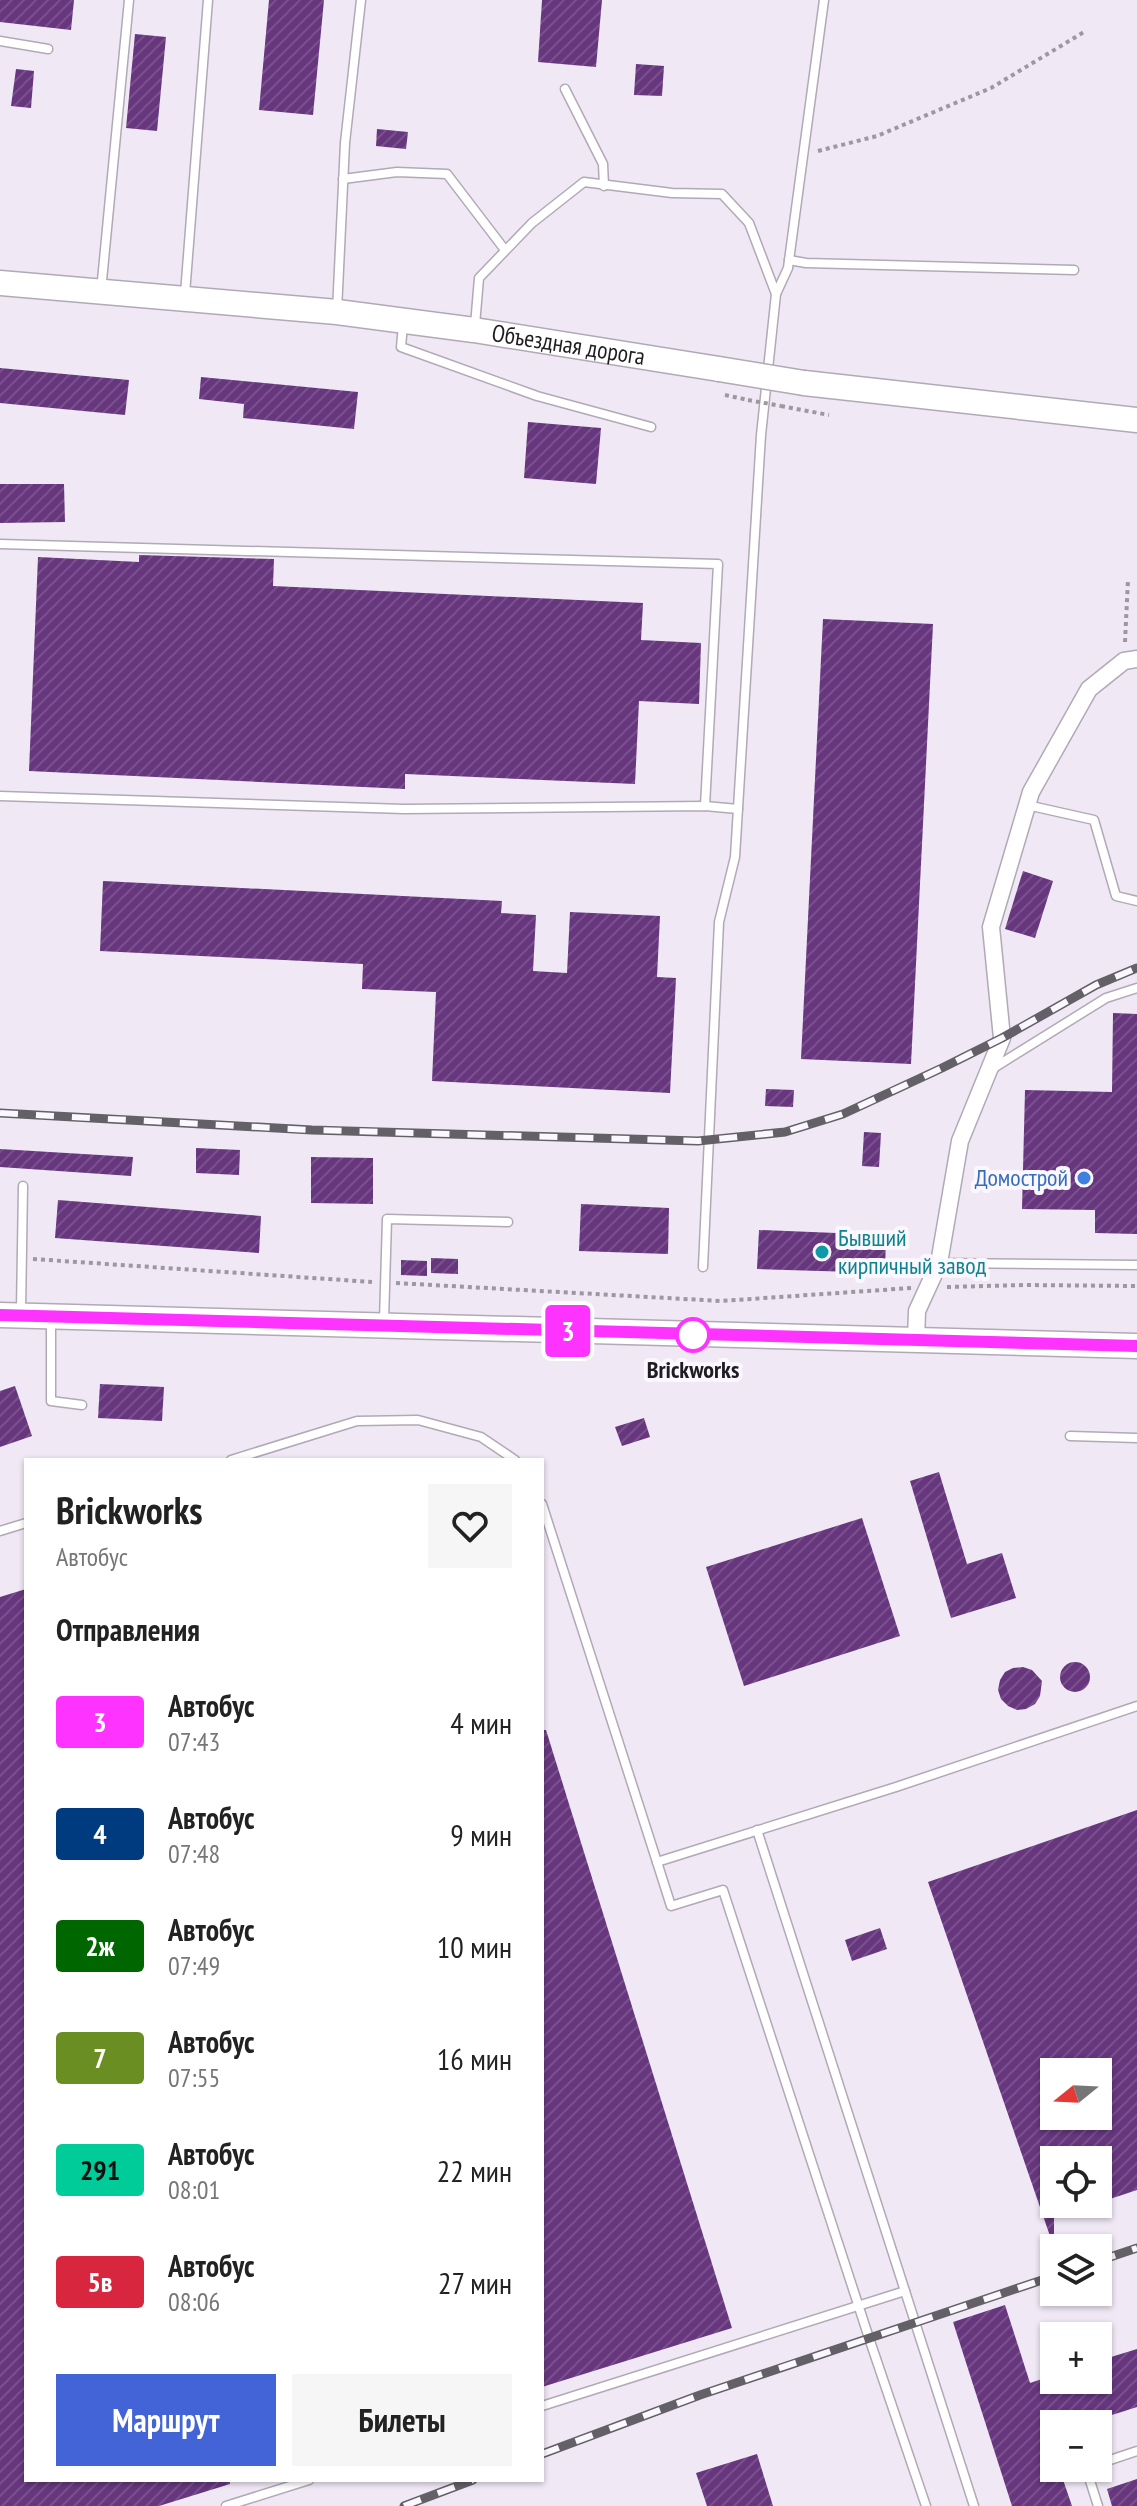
<!DOCTYPE html>
<html lang="ru">
<head>
<meta charset="utf-8">
<style>
	:root { --surface:#fff; --page:#f6f6f6; --text:#222; --muted:#767676; --accent:#4364d7 }
	body { margin:0; font-family:"PT Sans Narrow",sans-serif; background:var(--page); color:var(--text); height:100vh; display:flex; flex-direction:column; font-size:30px; white-space:nowrap }
	* { box-sizing:border-box; margin:0 }
	p { font-size:26px; color:var(--muted) }
	.icon { flex:none; width:44px; height:44px; fill:none; stroke:currentColor; stroke-width:2; stroke-linecap:round; stroke-linejoin:round }
	.map { position:relative; flex:1; overflow:hidden }
	.side { position:absolute; left:24px; top:1458px; width:520px; height:1024px; display:flex; flex-direction:column; background:var(--surface); border-radius:0px; box-shadow:0 2px 6px #0004 }
	.side>* { flex:none }
	.badge { padding:0 16px; border-radius:6px; font-size:28px; line-height:52px }
	.needle { width:52px; rotate:252deg }
	.tools { position:absolute; left:1040px; top:2058px; display:grid; gap:16px }
	.tools a { display:grid; place-items:center; width:72px; height:72px; border-radius:0px; background:var(--surface); box-shadow:0 2px 6px #0004; font-size:40px }
	.map>.badge { position:absolute; translate:-50% -50%; box-shadow:0 0 0 4px #fff }
	h2 { padding:0 32px; font-size:30px; line-height:72px }
	.round { display:grid; place-items:center; flex:none; width:84px; height:84px; border-radius:0px; background:var(--page) }
	.headline { display:flex; align-items:center; justify-content:space-between; height:136px; padding:0 32px }
	h1 { font-size:38px; font-weight:800; line-height:60px }
	.cta { display:flex; gap:16px; margin-top:auto; padding:16px 32px }
	.cta a { flex:1; height:92px; border-radius:0px; background:var(--accent); color:#fff; font-size:32px; font-weight:800; line-height:92px; text-align:center }
	.cta a+a { background:var(--page); color:var(--text) }
	ul { padding:0; list-style:none }
	li { display:flex; align-items:center; gap:24px; height:112px; padding:0 32px }
	li div { flex:1 }
	li b { display:block; font-size:30px }
	li em { font-style:normal }
	li .badge { min-width:88px; font-weight:700; text-align:center }
	.map>svg:first-child { display:block }
</style>
</head>
<body>
<div class="map">
<svg width="1137" height="2506" viewBox="0 0 1137 2506">
	<defs>
		<pattern id="building-hatch" width="6" height="6" patternUnits="userSpaceOnUse" patternTransform="scale(2)"><rect width="6" height="6" fill="#67367f"/><path d="M-1 1l2-2M0 6l6-6M5 7l2-2" fill="none" stroke="#78518b"/></pattern>
	</defs>
	<rect width="100%" height="100%" fill="#f0e8f5"/>
	<g fill="url(#building-hatch)" fill-rule="evenodd">
		<path d="M0,0H74L71,30L0,22Z"/>
		<path d="M269,0H324L313,115L259,110Z"/>
		<path d="M542,0H602L596,67L538,62Z"/>
		<path d="M135,34L166,37L157,131L126,128Z"/>
		<path d="M636,64L664,66L662,96L634,95Z"/>
		<path d="M16,69L34,71L31,108L11,106Z"/>
		<path d="M377,129L408,132L406,149L376,146Z"/>
		<path d="M0,368L129,380L125,415L0,403Z"/>
		<path d="M201,377L358,392L354,429L243,418L244,404L199,399Z"/>
		<path d="M528,422L601,428L596,484L524,478Z"/>
		<path d="M0,484H64L65,522L0,523Z"/>
		<path d="M139,555L274,559L273,586L643,603L641,640L701,643L699,704L639,701L635,784L405,774V789L29,771L38,557L139,562Z"/>
		<path d="M823,619L933,624L911,1064L801,1059Z"/>
		<path d="M1023,871L1053,881L1035,938L1005,929Z"/>
		<path d="M103,881L502,901L501,913L536,915L533,971L567,973L570,912L660,916L657,977L676,978L670,1093L432,1081L436,992L362,989L363,964L100,951Z"/>
		<path d="M1113,1013L1137,1014V1234L1095,1233V1210L1022,1209L1025,1090L1112,1092Z"/>
		<path d="M766,1089L794,1090L793,1107L765,1106Z"/>
		<path d="M864,1132L881,1133L879,1167L862,1166Z"/>
		<path d="M196,1148L240,1150L239,1175L196,1173Z"/>
		<path d="M0,1149L133,1157L131,1176L0,1167Z"/>
		<path d="M311,1157L373,1158V1204L311,1203Z"/>
		<path d="M58,1200L261,1216L259,1253L55,1238Z"/>
		<path d="M581,1204L669,1208L668,1254L579,1251Z"/>
		<path d="M759,1230L886,1235L885,1273L757,1269Z"/>
		<path d="M431,1258L458,1259V1274L431,1273Z"/>
		<path d="M401,1260L427,1261V1276L401,1275Z"/>
		<path d="M100,1384L164,1387L162,1421L98,1418Z"/>
		<path d="M15,1386L32,1436L0,1447V1391Z"/>
		<path d="M644,1418L650,1437L622,1446L615,1427Z"/>
		<path d="M939,1472L967,1564L1002,1553L1016,1598L951,1618L910,1481Z"/>
		<path d="M862,1518L900,1636L744,1686L706,1567Z"/>
		<path d="M26,1589V2480H230V2484L159,2506H0V1597Z"/>
		<circle cx="1075" cy="1677" r="15"/>
		<path d="M1023,1667L1032,1670L1042,1681L1040,1696L1035,1704L1026,1709L1017,1710L1008,1706L1001,1699L998,1690L1000,1680L1005,1672L1013,1668Z"/>
		<path d="M542,1730H546L732,2328L542,2387Z"/>
		<path d="M1137,1810V2190L1098,2203V2160H1054V2204H1088V2207L1054,2218V2238L1051,2239L928,1882ZM1054,2072H1098V2116H1054Z"/>
		<path d="M880,1928L887,1949L852,1961L845,1940Z"/>
		<path d="M1005,2305L1030,2383L1054,2375V2380H1098V2361L1137,2349V2407L1084,2424H1054V2434L1049,2435L1054,2451V2468H1059L1072,2506H1012L953,2322Z"/>
		<path d="M757,2454L773,2506H707L696,2473Z"/>
		<path d="M1137,2479V2506H1112L1107,2489Z"/>
	</g>
	<g fill="none" stroke-linecap="round" stroke-linejoin="round">
		<defs>
			<g id="lane">
				<path d="M0,41L48,49"/>
				<path d="M565,89L603,164L604,186"/>
				<path d="M343,179L397,172L447,174L505,250"/>
				<path d="M789,260L806,263L1074,270"/>
				<path d="M101,291L129,0"/>
				<path d="M185,294L208,0"/>
				<path d="M776,294L788,268L824,0"/>
				<path d="M337,311L345,143L361,0"/>
				<path d="M403,325L401,347L537,396L651,427"/>
				<path d="M475,325L479,278L532,223L584,182L672,193L722,194L749,223L776,294L761,435L735,857L719,922L703,1267"/>
				<path d="M0,544L718,564L705,806"/>
				<path d="M0,796L404,809L705,806L738,809"/>
				<path d="M1027,805L1094,820L1116,896L1137,901"/>
				<path d="M992,1069L1106,998L1137,988"/>
				<path d="M939,1263L1137,1265"/>
				<path d="M21,1311L23,1186"/>
				<path d="M51,1318V1401L82,1405"/>
				<path d="M384,1321L387,1219L508,1222"/>
				<path d="M1070,1436L1137,1438"/>
				<path d="M231,1460L357,1421L418,1420L481,1437L515,1460"/>
				<path d="M542,1504L657,1862L896,1787L1137,1706"/>
				<path d="M0,1531L26,1523"/>
				<path d="M757,1830L974,2506"/>
				<path d="M657,1862L671,1906L723,1890L869,2338L926,2506"/>
				<path d="M542,2406L905,2291"/>
				<path d="M1098,2464L1137,2451"/>
				<path d="M1086,2468L1098,2506"/>
				<path d="M226,2506L309,2480"/>
			</g>
			<path id="street" d="M916,1341L917,1311L939,1263L960,1141L1002,1038L991,927L1031,792L1089,689L1124,661L1137,659"/>
			<g id="primary">
				<path id="s1" d="M0,283L337,312L474,330L719,369"/>
				<path d="M804,383L1137,420"/>
				<path d="M0,1315L1137,1346"/>
			</g>
		</defs>
		<use href="#lane" stroke="#b1a9b5" stroke-width="11"/>
		<use href="#street" stroke="#b1a9b5" stroke-width="19"/>
		<use href="#primary" stroke="#b1a9b5" stroke-width="27"/>
		<g stroke="#9d97a1" stroke-width="4" stroke-dasharray="4 4" stroke-linecap="butt">
			<path d="M818,151L877,136L991,88L1084,32"/>
			<path d="M725,395L748,400"/>
			<path d="M781,406L829,415"/>
			<path d="M1125,642L1128,580"/>
			<path d="M33,1259L372,1282"/>
			<path d="M396,1283L721,1301L911,1288"/>
			<path d="M947,1287L1024,1285L1137,1286"/>
		</g>
		<use href="#lane" stroke="#fff" stroke-width="8"/>
		<use href="#street" stroke="#fff" stroke-width="16"/>
		<use href="#primary" stroke="#fff" stroke-width="24"/>
		<defs>
			<g id="rail">
				<path d="M0,1113L312,1130L698,1141L785,1132L843,1114L942,1068L1002,1038L1096,985L1137,968"/>
				<path d="M1098,2261L1137,2248"/>
				<path d="M542,2454L700,2395L1054,2276"/>
				<path d="M404,2506L473,2480"/>
			</g>
		</defs>
		<use href="#rail" stroke="#646067" stroke-width="9"/>
		<use href="#rail" stroke="#fbf7fe" stroke-width="6" stroke-dasharray="18" stroke-linecap="butt"/>
		<defs>
			<path id="primary-bridge" d="M719,369L804,383"/>
		</defs>
		<use href="#primary-bridge" stroke="#b1a9b5" stroke-width="27" stroke-linecap="butt"/>
		<path stroke="#9d97a1" stroke-width="4" stroke-dasharray="4 4" stroke-linecap="butt" d="M748,400L781,406"/>
		<use href="#primary-bridge" stroke="#fff" stroke-width="24"/>
	</g>
	<g fill="none" stroke-linecap="round" stroke-linejoin="round">
		<defs>
			<path id="line" d="M0,1315L1137,1346"/>
		</defs>
		<use href="#line" stroke="#fff" stroke-width="18"/>
		<use href="#line" stroke="#f3f" stroke-width="12"/>
	</g>
	<circle fill="#3f7fe0" stroke="#fbf7fe" stroke-width="3" cx="1084" cy="1178" r="8"/>
	<circle fill="#0f9aa8" stroke="#fbf7fe" stroke-width="3" cx="822" cy="1252" r="8"/>
	<circle fill="#fff" stroke="#f3f" stroke-width="4" cx="693" cy="1335" r="16"/>
	<g text-anchor="middle" stroke-width="8" stroke-linejoin="round" paint-order="stroke">
		<g font-size="24" fill="#1f1d21" stroke="#fbf7fe">
			<text dy="8" stroke="none"><textPath href="#s1" startOffset="572">Объездная дорога</textPath></text>
		</g>
		<g font-size="24" fill="#366cbe" stroke="#fbf7fe" text-anchor="end">
			<text x="1068" y="1186">Домострой</text>
		</g>
		<g font-size="24" fill="#0d838f" stroke="#fbf7fe" text-anchor="start">
			<text x="838" y="1246">Бывший<tspan x="838" dy="28">кирпичный завод</tspan></text>
		</g>
		<g font-size="24" font-weight="bold" fill="#1f1d21" stroke="#fbf7fe">
			<text x="693" y="1378">Brickworks</text>
		</g>
	</g>
</svg>
<div class="tools">
<a><svg class="needle" viewBox="-14 -14 28 28"><path d="M0-13l5 13h-10z" fill="#e53935"/><path d="M0 13l5-13h-10z" fill="#767676"/></svg></a>
<a><svg class="icon" aria-label="locate" viewBox="0 0 24 24"><circle cx="12" cy="12" r="6"/><path d="M12 2v4M12 18v4M2 12h4M18 12h4"/></svg></a>
<a><svg class="icon" aria-label="layers" viewBox="0 0 24 24"><path d="M12 4l9 5-9 5-9-5zM3 14l9 5 9-5"/></svg></a>
<a>+</a>
<a>−</a>
</div>
<b class="badge" style="left:568px;top:1331px;background:#f3f;color:#fff">3</b>
<section class="side">
<div class="headline"><div><h1>Brickworks</h1><p>Автобус</p></div><a class="round"><svg class="icon" aria-label="heart" viewBox="0 0 24 24"><path d="M12 20l-8-8c-3-5 5-10 8-4 3-6 11-1 8 4z"/></svg></a></div>
<h2>Отправления</h2>
<ul>
<li><span class="badge" style="background:#f3f;color:#fff">3</span><div><b>Автобус</b><p>07:43</p></div><em>4 мин</em></li>
<li><span class="badge" style="background:#003b80;color:#fff">4</span><div><b>Автобус</b><p>07:48</p></div><em>9 мин</em></li>
<li><span class="badge" style="background:#060;color:#fff">2ж</span><div><b>Автобус</b><p>07:49</p></div><em>10 мин</em></li>
<li><span class="badge" style="background:#6b8e23;color:#fff">7</span><div><b>Автобус</b><p>07:55</p></div><em>16 мин</em></li>
<li><span class="badge" style="background:#0c9;color:#111">291</span><div><b>Автобус</b><p>08:01</p></div><em>22 мин</em></li>
<li><span class="badge" style="background:#d7263d;color:#fff">5в</span><div><b>Автобус</b><p>08:06</p></div><em>27 мин</em></li>
</ul>
<div class="cta"><a>Маршрут</a><a>Билеты</a></div>
</section>
</div>
</body>
</html>
